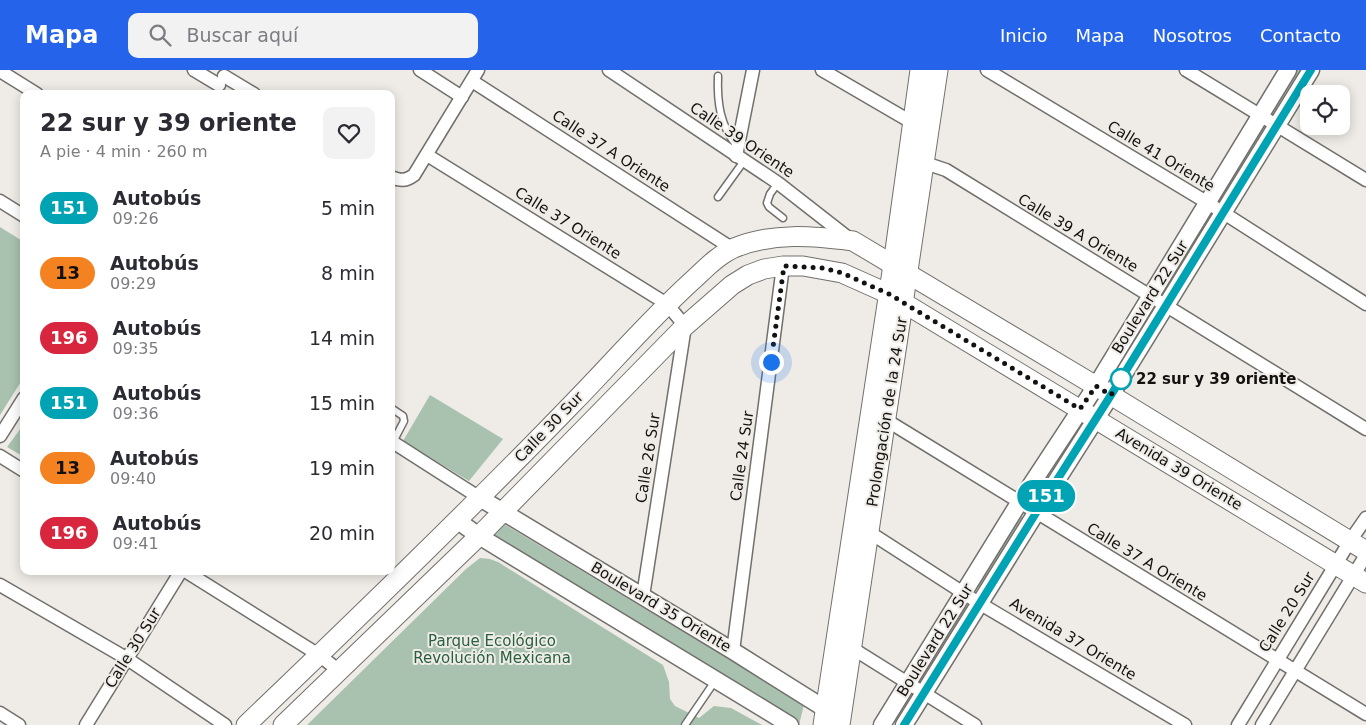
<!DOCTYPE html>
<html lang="es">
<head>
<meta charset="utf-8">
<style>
	:root { --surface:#fff; --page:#f2f2f3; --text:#2b2b33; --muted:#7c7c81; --accent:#2563eb }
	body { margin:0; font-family:"DejaVu Sans",sans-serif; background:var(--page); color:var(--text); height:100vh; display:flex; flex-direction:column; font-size:19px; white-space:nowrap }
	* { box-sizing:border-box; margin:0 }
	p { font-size:16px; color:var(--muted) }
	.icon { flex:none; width:28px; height:28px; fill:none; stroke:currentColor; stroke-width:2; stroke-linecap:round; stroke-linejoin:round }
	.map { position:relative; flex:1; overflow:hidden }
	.drawer { position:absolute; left:20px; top:20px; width:375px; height:485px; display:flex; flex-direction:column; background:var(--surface); border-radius:10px; box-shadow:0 2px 12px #0003 }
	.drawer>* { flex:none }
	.badge { padding:0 10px; border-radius:16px; font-size:18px; line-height:32px }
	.fabs { position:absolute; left:1300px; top:15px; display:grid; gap:10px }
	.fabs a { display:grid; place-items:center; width:50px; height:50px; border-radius:10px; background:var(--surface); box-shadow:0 2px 12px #0003; font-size:25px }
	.you { position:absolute; width:25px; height:25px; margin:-12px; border:4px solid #fff; border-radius:50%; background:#1a73e8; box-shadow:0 0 0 8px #1a73e833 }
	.map>.badge { position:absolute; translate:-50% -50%; box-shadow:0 0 0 2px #fff }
	.round { display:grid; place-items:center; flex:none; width:52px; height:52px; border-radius:10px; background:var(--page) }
	.head { display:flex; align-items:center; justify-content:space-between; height:85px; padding:0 20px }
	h1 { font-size:24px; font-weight:800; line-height:38px }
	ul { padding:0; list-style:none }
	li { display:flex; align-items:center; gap:15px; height:65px; padding:0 20px }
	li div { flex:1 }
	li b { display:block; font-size:19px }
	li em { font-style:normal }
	li .badge { min-width:55px; font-weight:700; text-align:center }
	header { display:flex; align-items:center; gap:30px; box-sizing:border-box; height:70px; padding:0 25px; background:var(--accent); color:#fff }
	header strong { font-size:24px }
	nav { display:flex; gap:28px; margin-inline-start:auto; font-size:18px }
	.search { width:350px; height:45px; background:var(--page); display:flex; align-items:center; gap:12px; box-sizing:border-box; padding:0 18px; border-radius:10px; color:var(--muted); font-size:19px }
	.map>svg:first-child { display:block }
</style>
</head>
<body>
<header>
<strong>Mapa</strong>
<div class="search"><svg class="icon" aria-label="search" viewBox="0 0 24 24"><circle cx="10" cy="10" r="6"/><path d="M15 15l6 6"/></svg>Buscar aquí</div>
<nav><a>Inicio</a><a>Mapa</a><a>Nosotros</a><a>Contacto</a></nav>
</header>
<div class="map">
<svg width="1366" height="655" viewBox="0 0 1366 655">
	<rect width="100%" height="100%" fill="#efece7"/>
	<g fill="#a8c2af">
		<path d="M1294,0H1304L1110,316L1104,313Z"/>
		<path d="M0,157L24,172V307L0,345Z"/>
		<path d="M430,325L503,369L469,411L403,371Z"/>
		<path d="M1079,352L1087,356L1041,429L1034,426Z"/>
		<path d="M24,354V387L7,377Z"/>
		<path d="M1021,447L1028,450L984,521L977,516Z"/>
		<path d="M499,451L804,635L799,655L492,463Z"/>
		<path d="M480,488L490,489L498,492L663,595L669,612L670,629L675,636L699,648L714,636L731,638L762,655H307L466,499Z"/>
		<path d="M961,532L972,539L924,616L913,610Z"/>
	</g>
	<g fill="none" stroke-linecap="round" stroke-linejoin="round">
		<defs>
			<g id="service">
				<path d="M718,6C717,32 720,56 737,76"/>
				<path d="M778,113L770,124L767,133L769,137L783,148"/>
				<path d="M718,127L744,91"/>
				<path d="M391,338L403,346L404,351L393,372"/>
				<path d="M685,655L715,611"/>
			</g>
			<g id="minor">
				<path d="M194,0L219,15"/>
				<path d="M420,0L462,27"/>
				<path d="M609,0L778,113L851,170"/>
				<path d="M822,0L913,53"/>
				<path d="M987,0L1208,133L1366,234"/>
				<path d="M1186,0L1366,110"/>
				<path d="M0,1L37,24"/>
				<path d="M224,6L254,24"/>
				<path d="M472,11L733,179"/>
				<path d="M427,85L667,234L685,256L643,526"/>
				<path d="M736,86L753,0"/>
				<path d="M925,93L946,100L1366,359"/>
				<path d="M391,107C401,111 406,111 414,105L478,0"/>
				<path d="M0,131L24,146"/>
				<path d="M886,350L1366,644"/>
				<path d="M0,366L24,328"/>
				<path d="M391,371L480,428"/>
				<path d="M0,386L24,401"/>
				<path d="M869,462L979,533L1185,655"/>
				<path d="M185,501L319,585L338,600"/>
				<path d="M0,515L126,588L225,655"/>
				<path d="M847,575L975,655"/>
				<path d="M733,581L783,196"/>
				<path d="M0,643L19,655"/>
				<path d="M86,655L181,501"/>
				<path d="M1238,655L1350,471L1366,448"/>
				<path d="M1262,655L1366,485"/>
			</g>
			<g id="tertiary">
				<path d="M480,428L733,581L835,645"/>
				<path d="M458,451L479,466L790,655"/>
				<path d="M882,655L1019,433L1096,316L1288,0"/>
				<path d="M904,655L1036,443L1111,325L1311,0"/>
			</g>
			<g id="secondary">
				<path d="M246,655C357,549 468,442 574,332C614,291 651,248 693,210C705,199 718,185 734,178C773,162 813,166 853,171L1096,316L1366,481"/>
				<path d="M283,655L479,466L685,256L732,215L748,205L764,199L783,196H803L842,203L889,224L1366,513"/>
				<path d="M823,655L893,195L920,0"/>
				<path d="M840,655L938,0"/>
			</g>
		</defs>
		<use href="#service" stroke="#72706c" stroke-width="9"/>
		<use href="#minor" stroke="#72706c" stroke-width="15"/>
		<use href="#tertiary" stroke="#72706c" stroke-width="19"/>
		<use href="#secondary" stroke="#72706c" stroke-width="21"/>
		<use href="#service" stroke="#fff" stroke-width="6"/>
		<use href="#minor" stroke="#fff" stroke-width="12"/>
		<use href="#tertiary" stroke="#fff" stroke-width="16"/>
		<use href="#secondary" stroke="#fff" stroke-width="19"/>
	</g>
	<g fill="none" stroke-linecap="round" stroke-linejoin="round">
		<defs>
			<path id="line" d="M904,655L1036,443L1111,325L1311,0"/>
		</defs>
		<use href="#line" stroke="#fff" stroke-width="11"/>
		<use href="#line" stroke="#00a3b4" stroke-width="8"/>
		<path stroke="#131211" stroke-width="5" stroke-dasharray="0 9" d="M771,292L784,196L823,198L842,203L889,224L1080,339L1096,316L1111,325L1121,309"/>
	</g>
	<circle fill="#fff" stroke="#00a3b4" stroke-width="2.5" cx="1121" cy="309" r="10"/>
	<g text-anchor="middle" stroke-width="4" stroke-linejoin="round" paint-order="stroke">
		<g font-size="15" fill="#131211" stroke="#efece7">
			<text transform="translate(742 70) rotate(34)" y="5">Calle 39 Oriente</text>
			<text transform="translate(611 81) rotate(33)" y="5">Calle 37 A Oriente</text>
			<text transform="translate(1161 86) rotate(31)" y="5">Calle 41 Oriente</text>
			<text transform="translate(568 153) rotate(32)" y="5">Calle 37 Oriente</text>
			<text transform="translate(1078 163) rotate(31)" y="5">Calle 39 A Oriente</text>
			<text transform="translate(1150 227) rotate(-58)" y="5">Boulevard 22 Sur</text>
			<text transform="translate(887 342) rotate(-81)" y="5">Prolongación de la 24 Sur</text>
			<text transform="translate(549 357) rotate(-46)" y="5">Calle 30 Sur</text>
			<text transform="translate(742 386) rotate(-82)" y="5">Calle 24 Sur</text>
			<text transform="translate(648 388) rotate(-81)" y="5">Calle 26 Sur</text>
			<text transform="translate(1179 399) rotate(31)" y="5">Avenida 39 Oriente</text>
			<text transform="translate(1147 492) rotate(31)" y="5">Calle 37 A Oriente</text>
			<text transform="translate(661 537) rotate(31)" y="5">Boulevard 35 Oriente</text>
			<text transform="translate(1287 542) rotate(-58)" y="5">Calle 20 Sur</text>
			<text transform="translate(1073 569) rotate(31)" y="5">Avenida 37 Oriente</text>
			<text transform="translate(935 570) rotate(-58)" y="5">Boulevard 22 Sur</text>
			<text transform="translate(133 578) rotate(-58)" y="5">Calle 30 Sur</text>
		</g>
		<g font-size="15" font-weight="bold" fill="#131211" stroke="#efece7" text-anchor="start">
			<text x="1136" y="314">22 sur y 39 oriente</text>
		</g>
		<g font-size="15" fill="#27603c" stroke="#efece7">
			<text x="492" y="576">Parque Ecológico<tspan x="492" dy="17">Revolución Mexicana</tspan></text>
		</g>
	</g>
</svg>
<div class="fabs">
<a><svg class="icon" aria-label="locate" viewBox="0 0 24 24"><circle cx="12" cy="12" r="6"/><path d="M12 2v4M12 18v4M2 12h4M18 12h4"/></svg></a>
</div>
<div class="you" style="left:771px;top:292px"></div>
<b class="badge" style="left:1046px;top:426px;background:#00a3b4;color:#fff">151</b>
<section class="drawer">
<div class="head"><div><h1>22 sur y 39 oriente</h1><p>A pie · 4 min · 260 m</p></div><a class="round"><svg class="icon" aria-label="heart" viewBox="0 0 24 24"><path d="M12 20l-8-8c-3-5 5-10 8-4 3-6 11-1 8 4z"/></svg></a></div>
<ul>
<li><span class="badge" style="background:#00a3b4;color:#fff">151</span><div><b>Autobús</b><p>09:26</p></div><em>5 min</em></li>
<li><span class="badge" style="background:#f58220;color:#111">13</span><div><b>Autobús</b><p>09:29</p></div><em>8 min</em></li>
<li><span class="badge" style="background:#d7263d;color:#fff">196</span><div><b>Autobús</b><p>09:35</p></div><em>14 min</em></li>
<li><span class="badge" style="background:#00a3b4;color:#fff">151</span><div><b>Autobús</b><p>09:36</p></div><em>15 min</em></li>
<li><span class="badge" style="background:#f58220;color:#111">13</span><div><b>Autobús</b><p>09:40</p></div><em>19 min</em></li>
<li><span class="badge" style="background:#d7263d;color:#fff">196</span><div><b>Autobús</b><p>09:41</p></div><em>20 min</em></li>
</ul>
</section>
</div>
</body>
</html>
